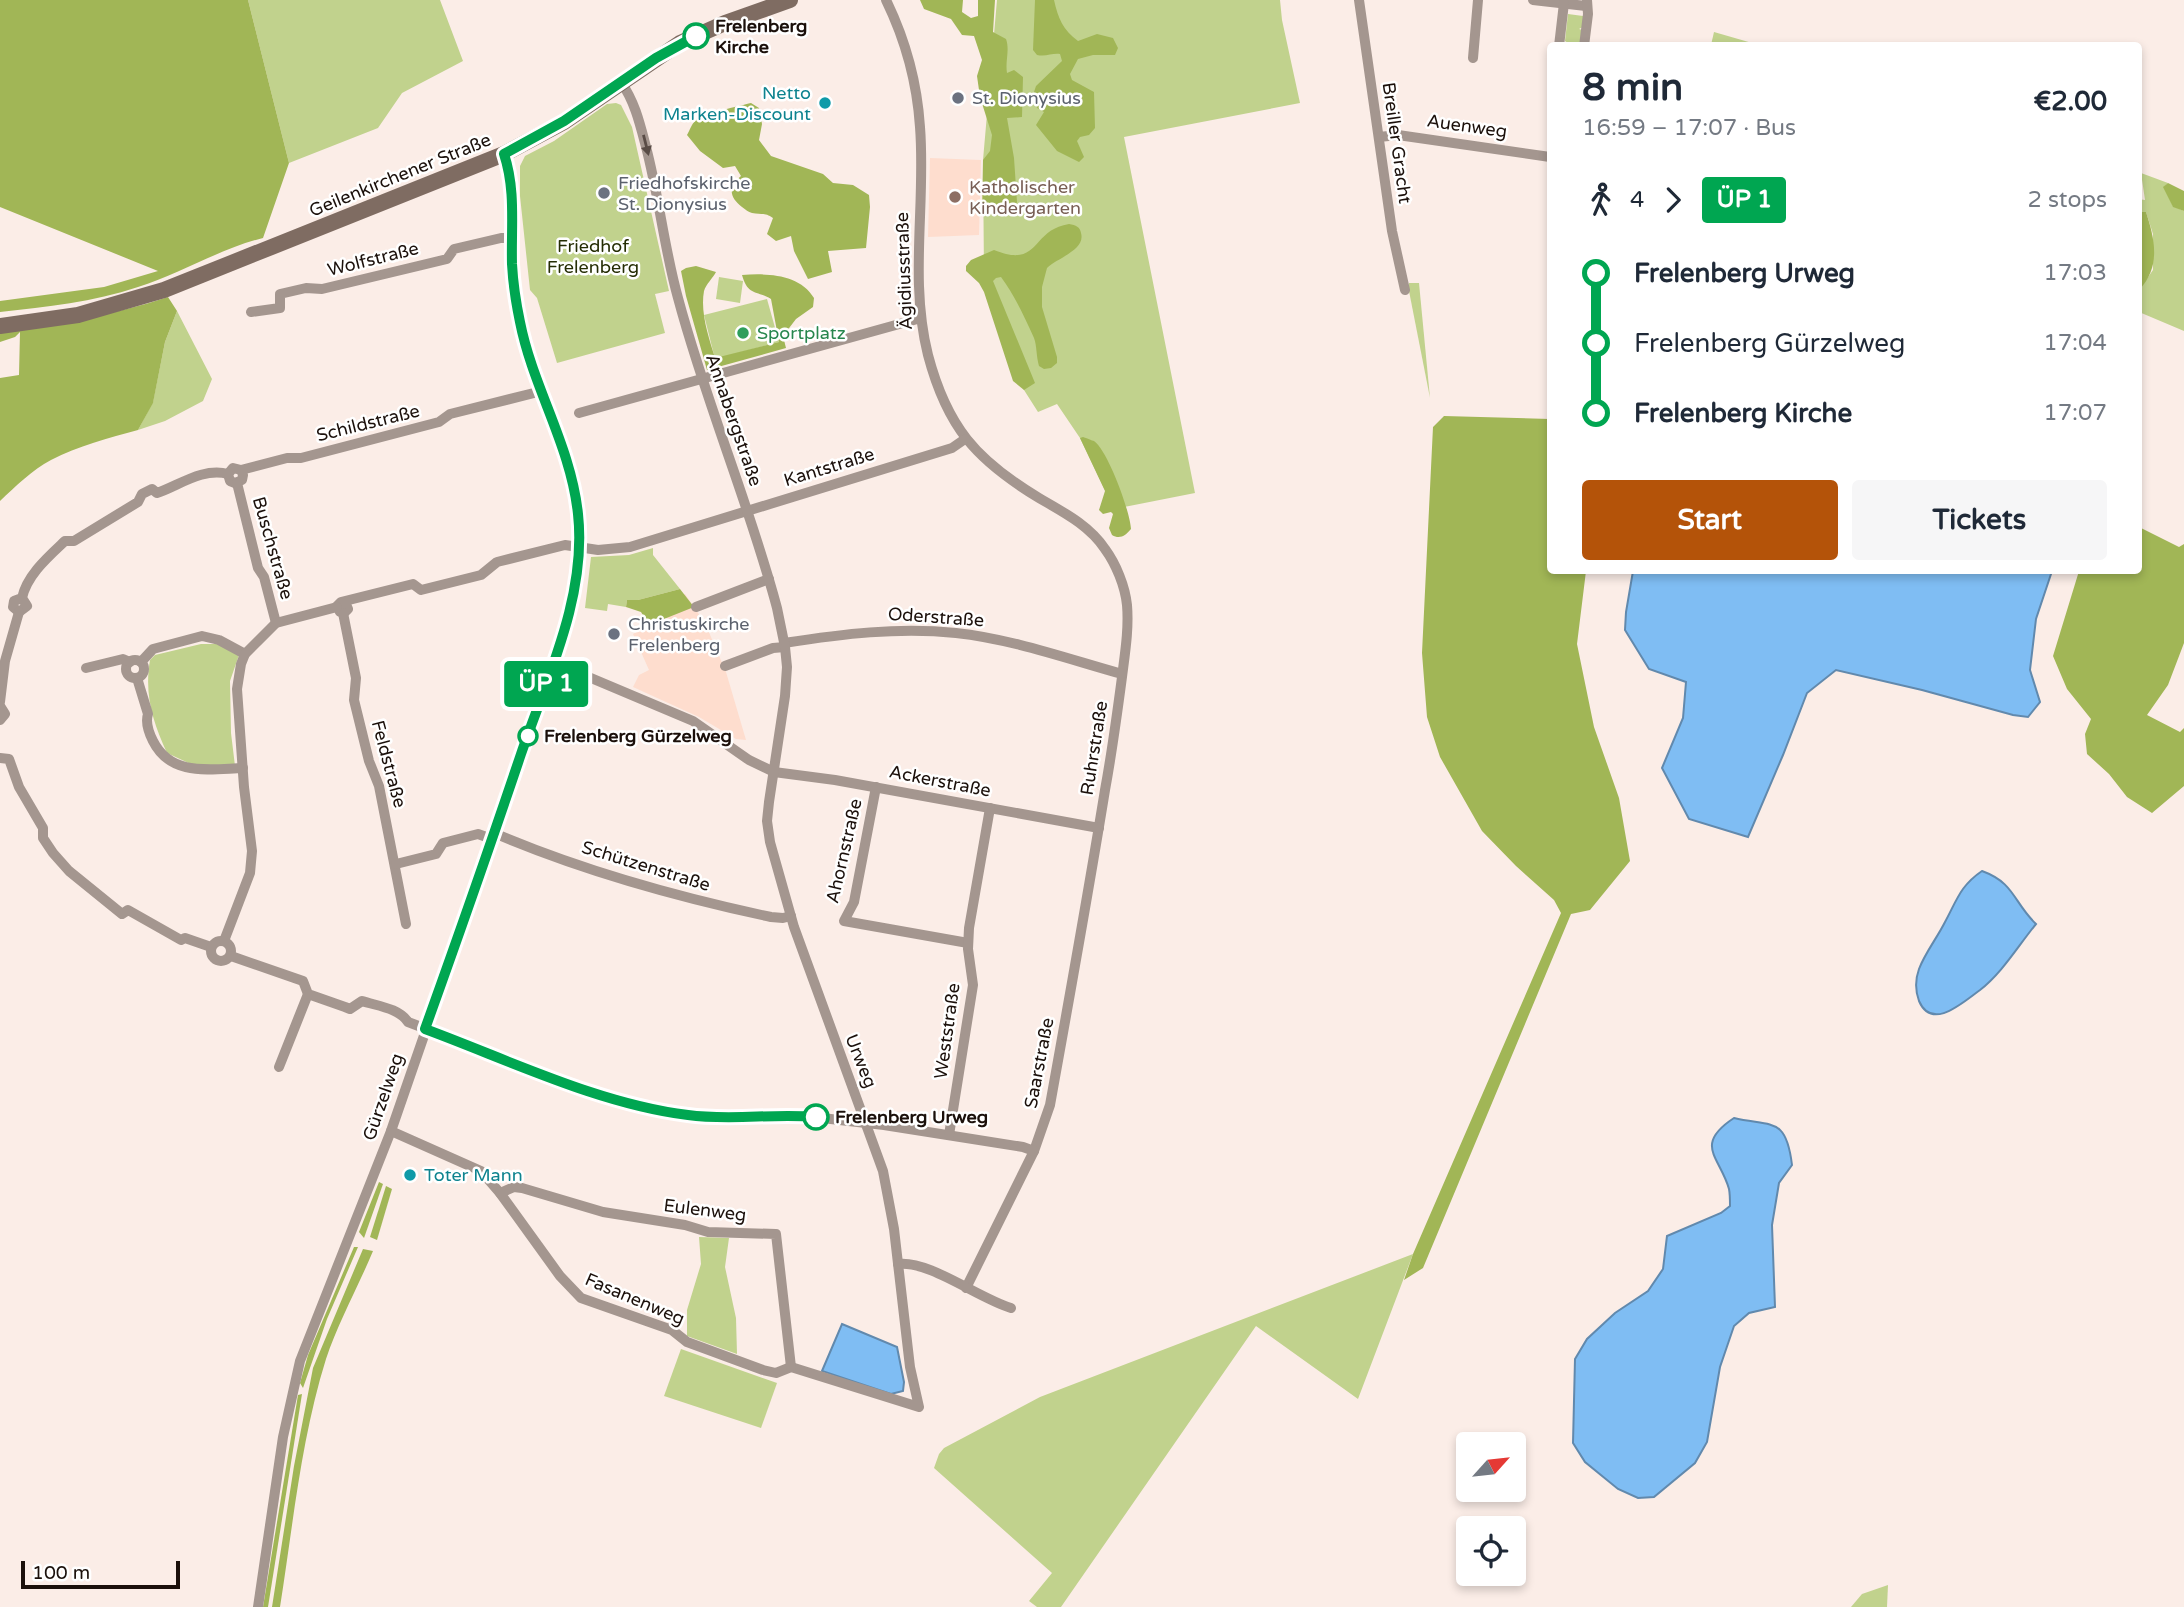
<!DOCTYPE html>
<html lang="en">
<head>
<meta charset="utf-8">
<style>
	:root { --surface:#fff; --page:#f6f6f7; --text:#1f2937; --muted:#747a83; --accent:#b45309 }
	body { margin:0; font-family:"Varela Round",sans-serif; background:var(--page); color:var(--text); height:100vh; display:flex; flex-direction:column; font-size:26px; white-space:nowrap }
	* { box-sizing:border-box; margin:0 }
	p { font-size:23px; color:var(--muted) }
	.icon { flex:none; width:38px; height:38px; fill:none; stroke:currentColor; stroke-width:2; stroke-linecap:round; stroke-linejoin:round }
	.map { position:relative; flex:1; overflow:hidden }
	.sheet { position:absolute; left:1547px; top:42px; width:595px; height:532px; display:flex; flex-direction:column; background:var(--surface); border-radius:7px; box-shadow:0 4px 10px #0003 }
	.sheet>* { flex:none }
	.badge { padding:0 14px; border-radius:5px; font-size:24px; line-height:46px }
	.needle { width:46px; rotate:63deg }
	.buttons { position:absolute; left:1456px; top:1432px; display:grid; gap:14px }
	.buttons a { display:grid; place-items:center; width:70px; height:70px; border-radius:7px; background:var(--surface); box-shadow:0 4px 10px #0003; font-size:35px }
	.scale { position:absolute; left:21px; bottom:18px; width:159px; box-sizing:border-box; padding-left:7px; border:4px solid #1b100b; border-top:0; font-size:19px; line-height:24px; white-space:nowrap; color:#1b100b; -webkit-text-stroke:5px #fff; paint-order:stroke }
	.map>.badge { position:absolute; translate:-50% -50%; box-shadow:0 0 0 4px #fff }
	.legs { display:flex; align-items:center; gap:10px; height:77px; padding:0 35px; font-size:23px }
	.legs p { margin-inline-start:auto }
	.head { display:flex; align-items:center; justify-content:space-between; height:119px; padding:0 35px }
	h1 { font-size:38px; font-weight:700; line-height:52px }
	.primary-button { display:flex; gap:14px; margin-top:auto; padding:14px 35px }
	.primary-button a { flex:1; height:80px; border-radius:7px; background:var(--accent); color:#fff; font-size:28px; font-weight:700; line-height:80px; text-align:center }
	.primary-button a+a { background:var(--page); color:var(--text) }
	ul { padding:0 35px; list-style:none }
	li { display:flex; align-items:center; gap:24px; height:70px; font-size:26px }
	li i { display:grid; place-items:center; width:10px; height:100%; margin:0 9px; background:currentColor }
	li i::after { content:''; width:18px; height:18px; margin:-9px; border:5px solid; border-radius:50%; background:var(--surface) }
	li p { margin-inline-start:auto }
	li:first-child i { background:linear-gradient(#0000 50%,currentColor 0) }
	li:last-child i { background:linear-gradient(currentColor 50%,#0000 0) }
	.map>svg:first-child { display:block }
</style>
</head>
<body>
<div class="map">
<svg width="2184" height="1607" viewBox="0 0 2184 1607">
	<rect width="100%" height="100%" fill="#fbede7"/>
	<g fill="#feddce">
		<path d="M930,158L981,160L979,235L928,237Z"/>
		<path d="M685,594L705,623L726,672L746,740L736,739L699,717L633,687L639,675L649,670L633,634L660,619L655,607Z"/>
	</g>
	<g fill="#c1d28d">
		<path d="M248,0H440L463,61L402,93L378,128L289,163Z"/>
		<path d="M997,0H1280L1282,20L1300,103L1124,137L1195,493L1114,509L1080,438L1057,404L1038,412L1024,390L984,274L983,160Z"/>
		<path d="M1568,14L1583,16V27L1579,29L1583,30L1579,45H1571L1565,41Z"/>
		<path d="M1714,32L1759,45H1711Z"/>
		<path d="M616,103L621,105L632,127L669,291L655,294L665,333L557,363L537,298L530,290L520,196V166L525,156L554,141L607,104Z"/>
		<path d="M2141,173L2168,183L2164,187L2173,206L2184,211V331L2139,312V290L2153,270V234L2146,212H2139L2138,199L2145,200Z"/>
		<path d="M719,277L743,281L740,303L716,299Z"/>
		<path d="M1409,283H1419L1430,398L1409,291Z"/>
		<path d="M767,299L779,342L715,359L704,315Z"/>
		<path d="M177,311L212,379L203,401L165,421L138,430L153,402L165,342Z"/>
		<path d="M653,548V555L680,589L638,600H627L626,607L608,604L607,611L585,608L591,557L629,555Z"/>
		<path d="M201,644H219L239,655L230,681L231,733L235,766H195L167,753C153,722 144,695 150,660L155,655Z"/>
		<path d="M699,1237L729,1238L725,1267L736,1318L737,1354L687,1336V1310L701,1264Z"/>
		<path d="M1413,1254L1358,1399L1256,1326L1061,1607H1037L1029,1601L1052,1573L934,1468L939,1454L944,1448L1040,1397Z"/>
		<path d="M681,1349L777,1383L761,1428L664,1396Z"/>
		<path d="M1888,1585L1887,1607H1851L1862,1594Z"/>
	</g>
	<g fill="#a1b656">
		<path d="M0,0H248L289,163L263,238C222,248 179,274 138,287C93,302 47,307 0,312V301L104,287L158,271L0,207Z"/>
		<path d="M920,0H963L962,12L971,18L978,16V0H995L993,32L1006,39C1010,50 1005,61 1007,73L1014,70L1023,77L1022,117L1007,118L1014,158L1017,202L1015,208L1006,215H982L983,160L990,151L992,135L980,97L977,76L982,60L974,36L962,35L951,19L924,9Z"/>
		<path d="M1035,0H1054C1058,18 1063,30 1078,41L1097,34L1113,38L1118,48L1115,55H1093L1078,59L1070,74L1072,80L1094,92L1095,128L1089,135L1080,137L1077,141L1084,157L1079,162L1057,151L1036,125L1044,112L1037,108L1033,95L1036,86L1062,61L1060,54C1052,53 1046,57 1037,55L1033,50Z"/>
		<path d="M751,103L759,108L762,124L759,140L771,156L823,174L833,183L853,185L869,195L870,207L866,248L828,251L832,272L808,279L794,251L791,236L776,241L767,234L773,218C765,212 761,215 752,213C748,212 746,210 742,207C729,197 728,187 741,176L735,166L723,168L700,151L687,135C690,130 692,123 696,120C702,114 740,106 751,103Z"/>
		<path d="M2168,183L2184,191V211L2173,207L2163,187Z"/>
		<path d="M2138,212H2146C2155,240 2161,267 2139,290Z"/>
		<path d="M1069,224C1076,225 1080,227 1081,233C1086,250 1057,258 1047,268L1042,287V307L1057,357V363L1051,368L1044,369L1039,366C1036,356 1037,346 1034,338C1024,316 1015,296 1001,277L996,278L993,281L1035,383L1024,390L1013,381L984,292L979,283L966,271V266L971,260L994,250C1041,269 1030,230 1069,224Z"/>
		<path d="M696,266L716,272C713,278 706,284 704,291C700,313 709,338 715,358L779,342L771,299C756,290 748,296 742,275C767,273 800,274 814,298L813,307L796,319L783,336L786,348L707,370L686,296L681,271L686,268Z"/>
		<path d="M168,297L177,311L165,342L153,403L138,430C109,438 78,446 51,460C32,470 16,486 0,501V378L19,375L20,332L15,337L0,342V333C57,325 113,315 168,297Z"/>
		<path d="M1444,416L1550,419V570L1586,571L1577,644L1594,727L1619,798L1630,861L1590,910L1571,914L1423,1268L1404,1280L1413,1254L1561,913L1554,900L1516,866L1482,831L1440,757L1427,717L1422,653L1433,427Z"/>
		<path d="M1083,437C1084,437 1093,441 1094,441C1108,451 1130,511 1131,529C1126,535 1120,540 1112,535L1109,528L1113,514L1111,512L1103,514L1099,510L1105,491L1080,438Z"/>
		<path d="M2139,527L2179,547L2184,544V643L2168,685L2147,715L2180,732L2184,728V786L2152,813L2127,797L2109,774L2087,754L2085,734L2091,719L2067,689L2053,656L2079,571L2138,570Z"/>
		<path d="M680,589L694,607L649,625L641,612L626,607L627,600H638Z"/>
		<path d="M379,1182L383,1184L364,1238L359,1232Z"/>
		<path d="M386,1186L392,1189L377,1240L370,1237Z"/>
		<path d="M354,1247H358L327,1319L303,1388L300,1383L308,1355Z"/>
		<path d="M363,1249L373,1251C358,1287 338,1323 326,1359C301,1439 293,1525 280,1607H272L294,1466L313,1368Z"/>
		<path d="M302,1394L268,1607H263L298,1395Z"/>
	</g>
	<g fill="#7fbdf3" stroke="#6189ad" stroke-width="2">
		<path d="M1633,571H2052L2036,619L2030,670L2040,702L2028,717L2013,715L1922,690L1836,670L1807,693L1783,755L1748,837L1689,819L1662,768L1683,718L1686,682L1649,669L1625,630L1626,612Z"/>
		<path d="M1982,871C2015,883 2013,902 2036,924C2018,946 2002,973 1980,990C1962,1003 1932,1031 1919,1001C1915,990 1915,980 1919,969C1925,953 1937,938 1945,922C1957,900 1960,886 1982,871Z"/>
		<path d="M1734,1118C1772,1127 1786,1116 1792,1165L1779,1183L1772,1225L1775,1307L1749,1313L1734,1326L1720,1367L1707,1442L1695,1463L1654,1497L1638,1498L1618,1489L1585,1462L1573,1443L1575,1359L1587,1339L1615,1313L1648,1291L1663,1269L1667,1236L1721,1213L1730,1206C1730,1200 1730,1194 1729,1189C1720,1157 1693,1145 1734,1118Z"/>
		<path d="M842,1324L897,1347L904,1382L903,1391L891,1394L822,1371Z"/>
	</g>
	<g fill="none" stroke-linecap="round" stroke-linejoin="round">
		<g stroke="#a4968f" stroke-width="10">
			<path d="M886,0C906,41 917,81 920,127C926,203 909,280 928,355C947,427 976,460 1039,498C1063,512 1089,525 1105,549C1116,564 1125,586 1127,605C1129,629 1125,653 1122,677C1117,715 1112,752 1105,790C1088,895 1069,1000 1050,1105L1034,1151L966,1288"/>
			<path d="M1359,0L1392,231L1405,290"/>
			<path d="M1533,0L1586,6"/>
			<path d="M1559,46L1564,3"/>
			<path d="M1584,46L1588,14L1587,0"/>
			<path d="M1473,58L1478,0"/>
			<path d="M1379,137L1398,135L1550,157"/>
			<path d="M251,312L280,308V294L306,288L322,289L418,266L447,259L454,249L501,238H512"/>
			<path d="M579,413L921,318"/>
			<path d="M241,470L243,475L242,480L235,483L230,481L228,474L233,468L241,470L287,458H301L439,422L450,414L542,391"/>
			<path d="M237,483L258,568L264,577L276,623"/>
			<path d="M22,598L27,606L19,612L13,607L14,601L22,598C27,575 48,557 65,541H74L138,502L142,494L152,489L157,493C178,486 203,467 228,474"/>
			<path d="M345,602L348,609L345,612H340L337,606L341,602L413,584L421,590L481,575L497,562L565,545L598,550L630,547L952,448L965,439"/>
			<path d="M696,607L769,579"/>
			<path d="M343,613L356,678L354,700L369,761L379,786L406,924"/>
			<path d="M784,643C842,634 898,627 956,633C1012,639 1068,659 1122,674"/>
			<circle cx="135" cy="669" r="9"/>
			<path d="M141,662L153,649L202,636L219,640L245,654"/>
			<path d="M553,662L693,721L749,760L774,772L835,780L1099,828"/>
			<path d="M725,666L773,648L785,647"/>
			<path d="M86,668L123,659L130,662"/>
			<path d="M137,678L148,714C145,723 149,733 153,741C171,777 210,769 243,768"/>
			<path d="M0,702L5,661L19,612"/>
			<path d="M0,706L5,714L0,720"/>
			<path d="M0,758L9,759L19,787L43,828V838L53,853L69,871L122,914L128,910L181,940L185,938L211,947"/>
			<path d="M876,787L854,902L844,921L968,943"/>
			<path d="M494,833C583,871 677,897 771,917L783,918L791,916"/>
			<path d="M396,864L436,854L443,843L478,834L492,839"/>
			<circle cx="221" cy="951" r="10"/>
			<path d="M224,941L250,873L252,851L244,787L237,689L241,664L245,654L276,623L337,607"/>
			<path d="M231,956L303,981L308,994L345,1007L350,1009L362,1001C377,1006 399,1008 408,1022L593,1092L656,1109L722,1119L813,1117L884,1125L1023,1147L1034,1151"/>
			<path d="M279,1067L308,994"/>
			<path d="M391,1131L481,1171L500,1193L560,1276L581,1298L672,1330L687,1342L763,1370L776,1373L791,1367L919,1407L910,1367L894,1229L883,1171L794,927L770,842L767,821L769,802L785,696L787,667L785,647L777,608C749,503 706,403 678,298C664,248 659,196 646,147C640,124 635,102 621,82"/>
			<path d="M949,1135L973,985L968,949L969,928L990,808"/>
			<path d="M500,1193L514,1187L522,1188L603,1212L685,1225L708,1232L776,1234L791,1367"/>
			<path d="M898,1264C929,1260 978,1298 1011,1308"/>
			<path d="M258,1607L283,1437L300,1361L391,1131L555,657L578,571V515L570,470L557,429L527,354L520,321L512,268V194L510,171L504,154"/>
		</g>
		<path stroke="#7f6c62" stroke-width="16" d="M0,326L78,315L164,290L504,154L564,122L680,43L725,23L790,0"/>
	</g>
	<defs><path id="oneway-solid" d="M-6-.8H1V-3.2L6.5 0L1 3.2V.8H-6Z" transform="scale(1.75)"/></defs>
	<use fill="#594c46" href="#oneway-solid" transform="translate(646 145) rotate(76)"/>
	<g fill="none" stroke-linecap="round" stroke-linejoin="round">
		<defs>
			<path id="line-1" d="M696,36L656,58L564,121L504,154C516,190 511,227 512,264C513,283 516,303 520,322C533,388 571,446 578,514C587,596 547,678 521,754C490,846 458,937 425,1029C509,1060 599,1104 688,1115C731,1121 774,1113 816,1117"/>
		</defs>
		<use href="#line-1" stroke="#fff" stroke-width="16"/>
		<use href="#line-1" stroke="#00a651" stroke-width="10"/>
	</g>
	<g fill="#fff" stroke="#00a651" stroke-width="3.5">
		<circle cx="696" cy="36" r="12"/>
		<circle cx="528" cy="736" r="9"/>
		<circle cx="816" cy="1117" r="12"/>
	</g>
	<g fill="#6b7280" stroke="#fff" stroke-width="2.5">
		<circle cx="958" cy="98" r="7"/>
		<circle cx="604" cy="193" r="7"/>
		<circle cx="614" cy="634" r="7"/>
	</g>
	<g fill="#0f9aa8" stroke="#fff" stroke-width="2.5">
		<circle cx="825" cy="103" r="7"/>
		<circle cx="410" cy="1175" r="7"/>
	</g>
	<circle fill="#8d6e63" stroke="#fff" stroke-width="2.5" cx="955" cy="197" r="7"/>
	<circle fill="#2e9e5b" stroke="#fff" stroke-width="2.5" cx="743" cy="333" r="7"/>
	<g text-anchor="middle" stroke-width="5" stroke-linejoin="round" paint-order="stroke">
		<g font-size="18" font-weight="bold" fill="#1b100b" stroke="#fff" text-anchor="start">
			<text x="715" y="32">Frelenberg<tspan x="715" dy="21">Kirche</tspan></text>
			<text x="544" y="742">Frelenberg Gürzelweg</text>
			<text x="835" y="1123">Frelenberg Urweg</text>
		</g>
		<g font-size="18" fill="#0d838f" stroke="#fff" text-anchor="end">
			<text x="811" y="99">Netto<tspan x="811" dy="21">Marken-Discount</tspan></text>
			<text x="424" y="1181" text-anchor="start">Toter Mann</text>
		</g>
		<g font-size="18" fill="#5b616d" stroke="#fff" text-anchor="start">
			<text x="972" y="104">St. Dionysius</text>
			<text x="618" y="189">Friedhofskirche<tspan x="618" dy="21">St. Dionysius</tspan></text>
			<text x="628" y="630">Christuskirche<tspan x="628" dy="21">Frelenberg</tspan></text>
		</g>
		<g font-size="18" fill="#1b100b" stroke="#fff">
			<text transform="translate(1467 126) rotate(8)" y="6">Auenweg</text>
			<text transform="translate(1397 143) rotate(82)" y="6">Breiller Gracht</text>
			<text transform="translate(400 175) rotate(-22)" y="6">Geilenkirchener Straße</text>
			<text transform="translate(373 259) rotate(-14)" y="6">Wolfstraße</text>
			<text transform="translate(904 271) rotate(-92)" y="6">Ägidiusstraße</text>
			<text transform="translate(734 420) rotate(71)" y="6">Annabergstraße</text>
			<text transform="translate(368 423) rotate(-14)" y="6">Schildstraße</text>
			<text transform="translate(829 467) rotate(-17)" y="6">Kantstraße</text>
			<text transform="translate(273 548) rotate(74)" y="6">Buschstraße</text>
			<text transform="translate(936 617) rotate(4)" y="6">Oderstraße</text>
			<text transform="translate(1094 748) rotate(-81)" y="6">Ruhrstraße</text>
			<text transform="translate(389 764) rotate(75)" y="6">Feldstraße</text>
			<text transform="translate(940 781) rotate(11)" y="6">Ackerstraße</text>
			<text transform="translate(844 851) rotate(-77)" y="6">Ahornstraße</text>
			<text transform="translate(646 866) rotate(17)" y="6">Schützenstraße</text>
			<text transform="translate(947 1031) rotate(-82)" y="6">Weststraße</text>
			<text transform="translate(861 1061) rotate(68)" y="6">Urweg</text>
			<text transform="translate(1039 1063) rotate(-79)" y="6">Saarstraße</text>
			<text transform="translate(383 1097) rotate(-71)" y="6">Gürzelweg</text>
			<text transform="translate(705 1210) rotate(7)" y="6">Eulenweg</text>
			<text transform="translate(635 1299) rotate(23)" y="6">Fasanenweg</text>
		</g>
		<g font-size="18" fill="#785e54" stroke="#fff" text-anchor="start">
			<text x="969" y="193">Katholischer<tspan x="969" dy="21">Kindergarten</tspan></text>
		</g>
		<g font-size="18" fill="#252d04" stroke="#fff">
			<text x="593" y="252">Friedhof<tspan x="593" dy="21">Frelenberg</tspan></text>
		</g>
		<g font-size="18" fill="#27864d" stroke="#fff" text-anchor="start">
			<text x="757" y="339">Sportplatz</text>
		</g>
	</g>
</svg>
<div class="buttons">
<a><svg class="needle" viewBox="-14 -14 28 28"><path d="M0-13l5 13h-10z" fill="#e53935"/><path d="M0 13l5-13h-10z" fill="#747a83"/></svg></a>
<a><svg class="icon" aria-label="locate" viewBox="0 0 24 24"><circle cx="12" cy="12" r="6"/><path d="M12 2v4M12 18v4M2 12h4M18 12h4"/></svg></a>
</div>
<div class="scale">100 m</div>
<b class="badge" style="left:546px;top:684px;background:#00a651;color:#fff">ÜP 1</b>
<section class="sheet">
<div class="head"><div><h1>8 min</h1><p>16:59 – 17:07 · Bus</p></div><b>€2.00</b></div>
<div class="legs"><svg class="icon" aria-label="walk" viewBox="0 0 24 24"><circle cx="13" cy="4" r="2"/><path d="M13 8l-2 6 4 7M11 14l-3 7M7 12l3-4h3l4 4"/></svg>4<svg class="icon" aria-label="forward" viewBox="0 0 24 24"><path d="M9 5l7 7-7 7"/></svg><b class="badge" style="background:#00a651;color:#fff">ÜP 1</b><p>2 stops</p></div>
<ul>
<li><i style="color:#00a651"></i><b>Frelenberg Urweg</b><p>17:03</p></li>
<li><i style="color:#00a651"></i><span>Frelenberg Gürzelweg</span><p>17:04</p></li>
<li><i style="color:#00a651"></i><b>Frelenberg Kirche</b><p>17:07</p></li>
</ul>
<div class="primary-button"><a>Start</a><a>Tickets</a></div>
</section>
</div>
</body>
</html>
